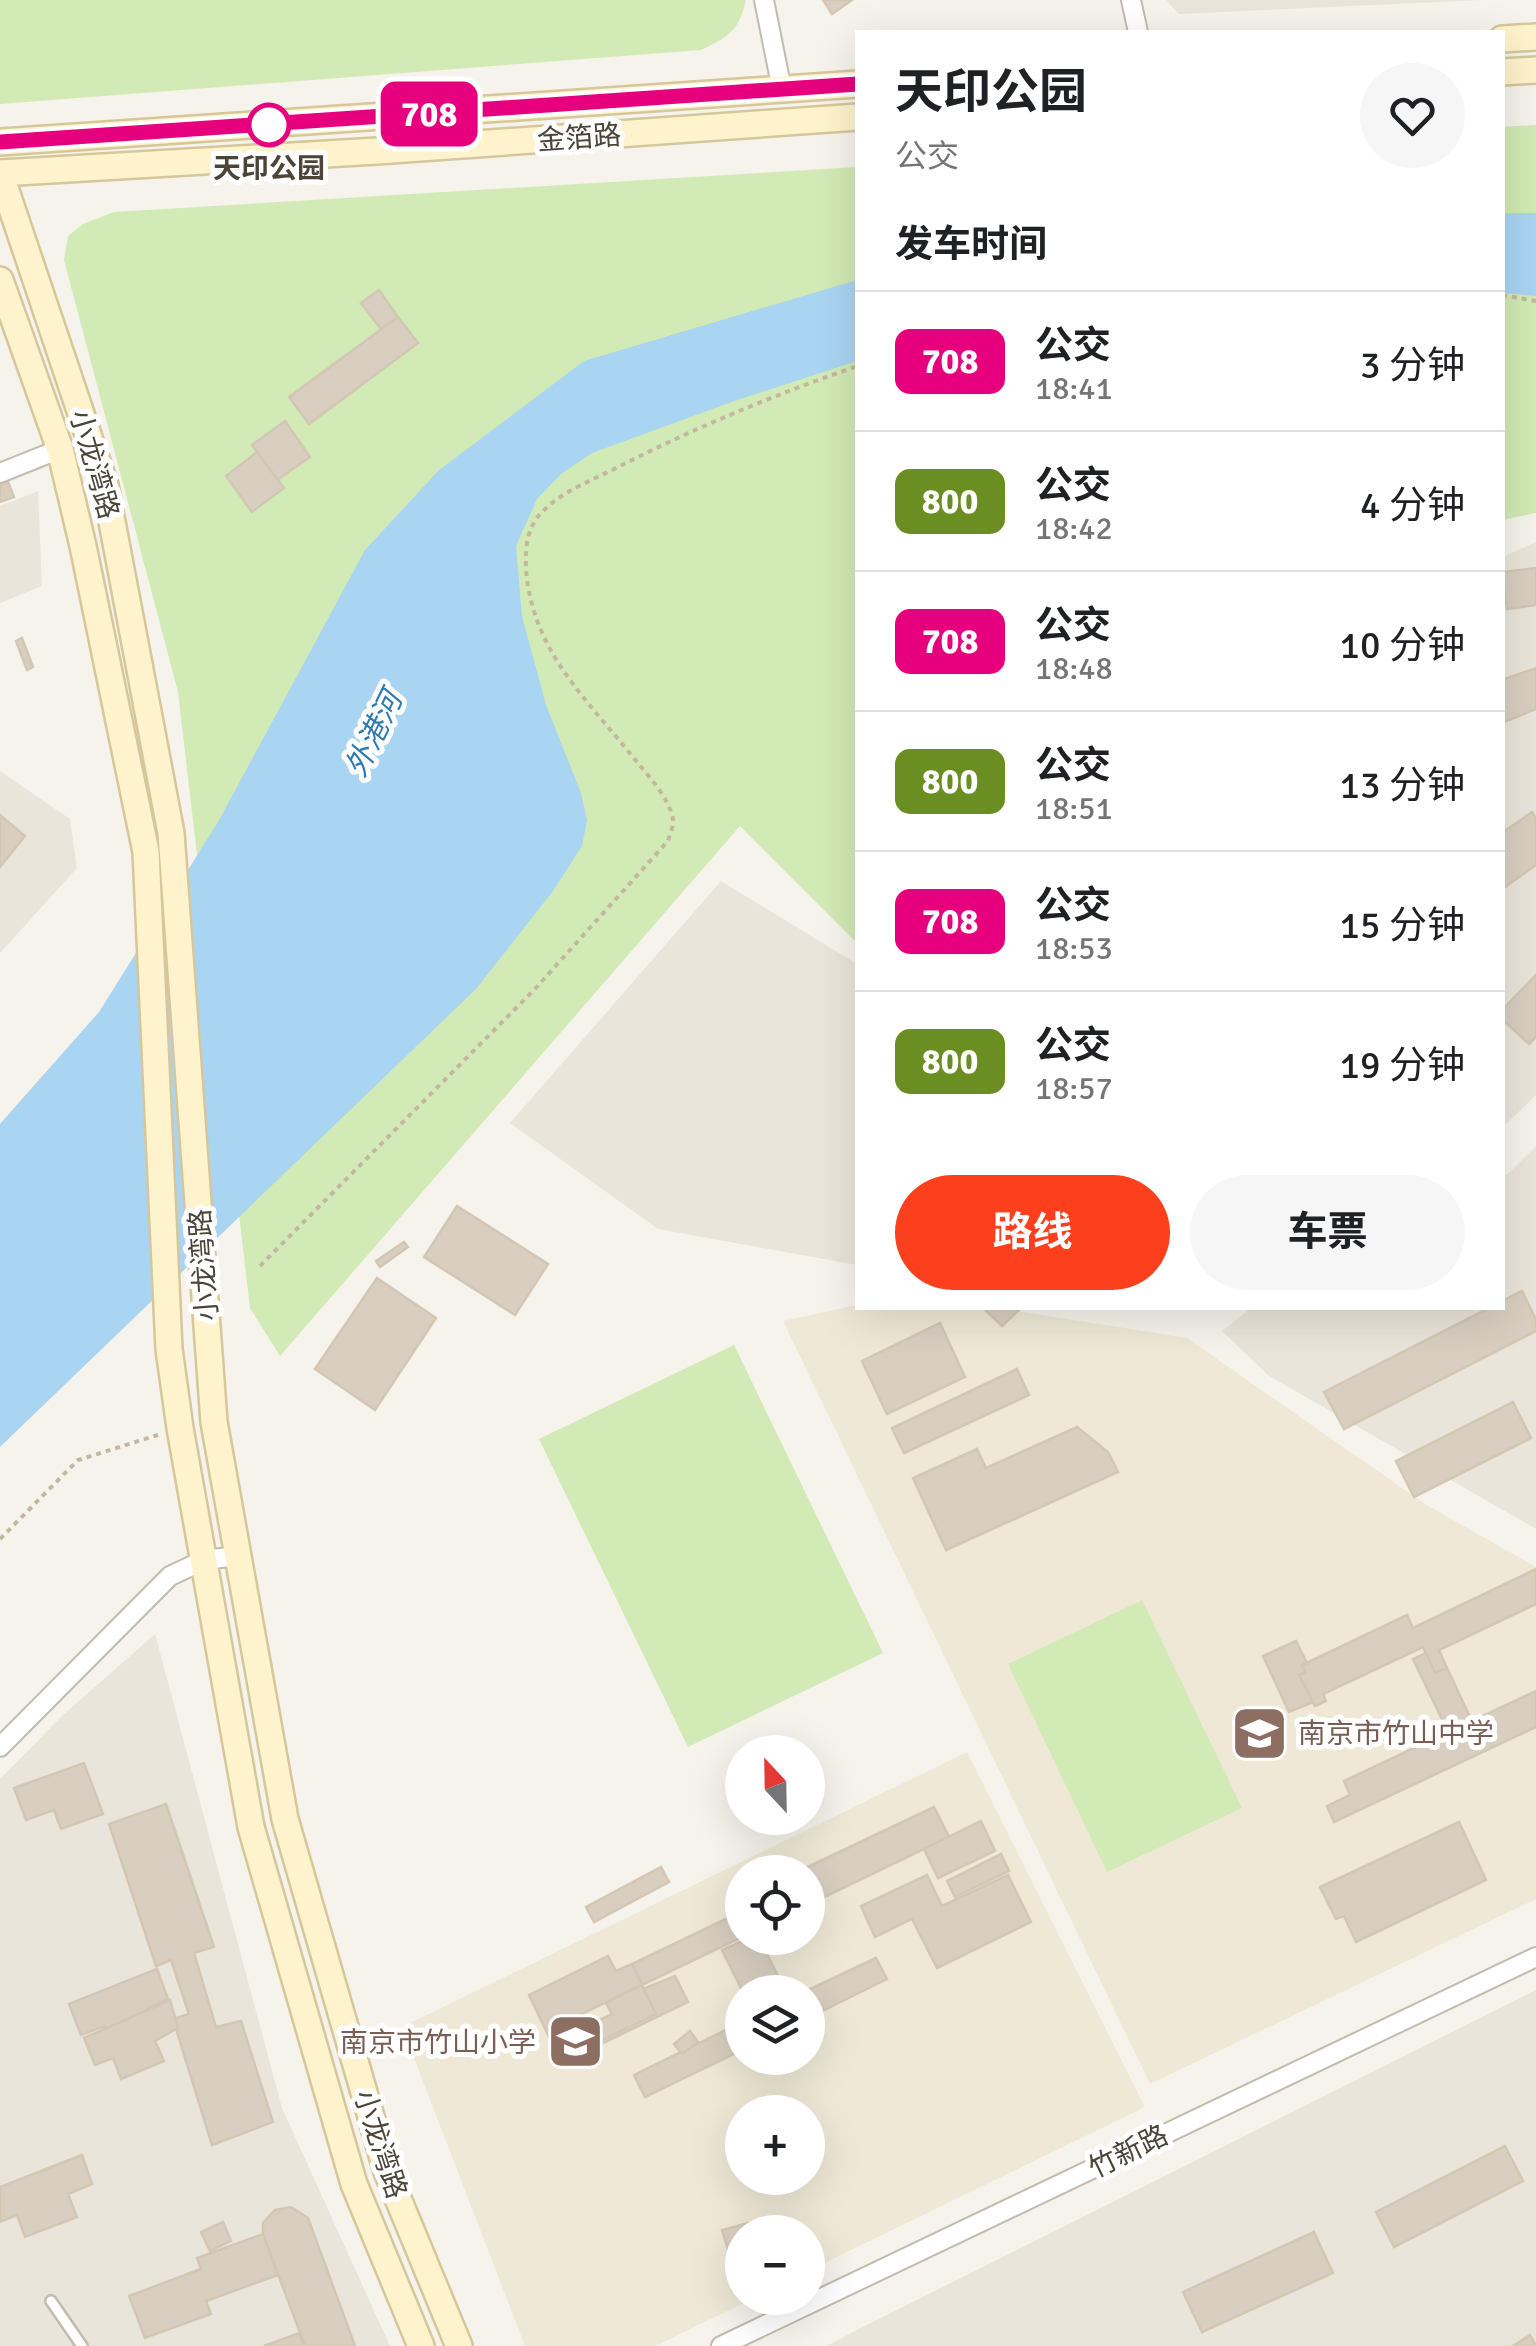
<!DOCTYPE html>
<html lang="zh">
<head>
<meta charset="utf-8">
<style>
	:root { --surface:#fff; --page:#f6f6f6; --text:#202124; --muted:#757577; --line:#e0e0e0; --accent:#fc3f1d }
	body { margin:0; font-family:Signika,"Noto Sans SC",sans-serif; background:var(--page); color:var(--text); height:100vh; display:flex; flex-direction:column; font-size:38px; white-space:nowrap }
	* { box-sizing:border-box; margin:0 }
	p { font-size:32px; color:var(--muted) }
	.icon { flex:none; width:55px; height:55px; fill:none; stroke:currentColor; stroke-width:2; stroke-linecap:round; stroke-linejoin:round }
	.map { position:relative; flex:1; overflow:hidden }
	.sheet { position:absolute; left:855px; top:30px; width:650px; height:1280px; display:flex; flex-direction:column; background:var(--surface); border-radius:0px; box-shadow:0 10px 40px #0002 }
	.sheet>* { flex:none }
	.badge { padding:0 20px; border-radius:15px; font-size:35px; line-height:65px }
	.needle { width:65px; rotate:338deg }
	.fabs { position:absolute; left:725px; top:1735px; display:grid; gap:20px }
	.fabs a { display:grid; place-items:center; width:100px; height:100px; border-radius:50%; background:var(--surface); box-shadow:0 10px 40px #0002; font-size:50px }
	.map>.badge { position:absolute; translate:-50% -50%; box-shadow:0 0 0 5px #fff }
	h2 { padding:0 40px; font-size:38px; line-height:90px }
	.round { display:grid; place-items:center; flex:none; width:105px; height:105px; border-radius:52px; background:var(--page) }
	.overview { display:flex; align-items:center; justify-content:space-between; height:170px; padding:0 40px }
	h1 { font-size:48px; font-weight:700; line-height:75px }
	.action { display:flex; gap:20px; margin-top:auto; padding:20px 40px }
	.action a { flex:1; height:115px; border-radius:60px; background:var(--accent); color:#fff; font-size:40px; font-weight:700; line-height:115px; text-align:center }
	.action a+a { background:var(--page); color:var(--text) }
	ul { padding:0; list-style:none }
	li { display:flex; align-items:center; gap:30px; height:140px; padding:0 40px; border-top:2px solid var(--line) }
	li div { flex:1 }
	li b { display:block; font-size:38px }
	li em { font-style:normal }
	li .badge { min-width:110px; font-weight:700; text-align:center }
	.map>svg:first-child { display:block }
</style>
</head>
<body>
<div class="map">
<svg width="1536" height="2346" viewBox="0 0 1536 2346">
	<rect width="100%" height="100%" fill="#f6f3ec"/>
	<g fill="#eae5da">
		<path d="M1166,0H1483L1179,14Z"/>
		<path d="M38,491L42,586L0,603V506Z"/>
		<path d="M1536,542V1095L1503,1127V557Z"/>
		<path d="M0,771L70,819L77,868L0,953Z"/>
		<path d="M721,881L857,964V1265L658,1229L510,1123Z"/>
		<path d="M1536,1146V1529L1269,1376L1222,1331L1251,1308H1502L1503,1177L1509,1173Z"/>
		<path d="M155,1634L282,2108L390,2346H0V1779L63,1715Z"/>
		<path d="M1536,1990V2346H827L853,2332Z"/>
	</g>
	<g fill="#efe8d6" fill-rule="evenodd">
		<path d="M857,1305L858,1308H998L1187,1338L1425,1504L1536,1567V1899L1150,2084L783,1321Z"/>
		<path d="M967,1752L1145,2107L808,2271V2232H742V2298H754L655,2346H525L402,2027ZM742,1872H808V1938H742ZM742,1992H808V2058H742ZM742,2112H808V2178H742Z"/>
	</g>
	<g fill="#d2eab5">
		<path d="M0,0H746C739,31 728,37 701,50L0,104Z"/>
		<path d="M1536,125V513L1503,520L1502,127Z"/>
		<path d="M857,167V943L740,826L280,1356L250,1308L178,692L64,260L68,236L83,224L114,212Z"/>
		<path d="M734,1345L883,1653L688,1747L539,1439Z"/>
		<path d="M1142,1600L1242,1808L1107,1872L1008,1664Z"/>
	</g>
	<g fill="#a9d4f2">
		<path d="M1503,213H1536V296L1503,293Z"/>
		<path d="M857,280V361L737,400L592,453L561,474L537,499L516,546L522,616L546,705L581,793L587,820L582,846L553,891L476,989L0,1447V1124L99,1012L218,822L365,550L439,470L584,361Z"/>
	</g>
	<g fill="#d8cfc1" stroke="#d3c7b4" stroke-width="2.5">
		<path d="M823,0H852L832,14Z"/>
		<path d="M379,290L398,317L381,329L361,303Z"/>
		<path d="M398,317L418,343L309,424L289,397Z"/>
		<path d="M285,421L310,457L277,480L252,445Z"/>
		<path d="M257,452L284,488L252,512L226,476Z"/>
		<path d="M0,462L14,497L0,502Z"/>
		<path d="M1536,568V605L1507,609L1502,572Z"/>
		<path d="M22,638L33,667L27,670L16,641Z"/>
		<path d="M1536,668V709L1502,723V680Z"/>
		<path d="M1532,812L1536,818V865L1502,889V833Z"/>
		<path d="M0,815L25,836L0,867Z"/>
		<path d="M1536,975V1037L1529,1044L1502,1019V1010Z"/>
		<path d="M457,1206L548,1264L515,1315L424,1257Z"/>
		<path d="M404,1242L408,1247L380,1267L376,1261Z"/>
		<path d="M377,1278L436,1318L375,1410L315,1369Z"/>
		<path d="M1522,1291L1536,1320V1331L1344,1429L1324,1392L1489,1308H1502V1301Z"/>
		<path d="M983,1308H1021L1002,1326Z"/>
		<path d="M940,1323L965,1377L887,1414L862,1361Z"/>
		<path d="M1017,1369L1029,1395L904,1453L892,1428Z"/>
		<path d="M1513,1402L1531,1438L1414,1497L1396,1461Z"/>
		<path d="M1077,1427L1108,1452L1118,1472L946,1550L913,1478L977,1449L986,1468Z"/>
		<path d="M1536,1569V1604L1439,1650L1447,1668L1435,1673L1423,1647L1323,1694L1326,1701L1315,1706L1299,1675L1305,1672L1302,1665L1407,1615L1413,1628Z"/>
		<path d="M1296,1641L1307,1663L1302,1665L1305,1672L1299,1675L1313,1702L1289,1712L1263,1656Z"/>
		<path d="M1426,1653L1435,1673L1447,1668L1472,1721L1536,1691V1727L1334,1822L1327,1806L1350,1795L1344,1781L1448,1732L1413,1659Z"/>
		<path d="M84,1763L103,1814L61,1829L54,1810L26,1820L14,1788Z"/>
		<path d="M166,1804L214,1947L194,1953L216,2027L241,2021L273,2122L212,2145L173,2019L189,2014L171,1960L156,1966L109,1824Z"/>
		<path d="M934,1807L949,1837L808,1905V1872H797Z"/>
		<path d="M981,1821L995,1851L938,1878L924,1849Z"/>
		<path d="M1459,1822L1486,1880L1356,1942L1344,1916L1336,1919L1320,1887Z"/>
		<path d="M1001,1854L1009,1871L955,1897L947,1881Z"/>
		<path d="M661,1867L669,1882L594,1922L586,1907Z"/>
		<path d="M927,1875L942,1906L1008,1875L1031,1922L937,1968L912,1919L875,1937L861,1906Z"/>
		<path d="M742,1911V1937L642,1985L632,1964Z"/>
		<path d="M749,1938H759L786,1992H743L722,1950Z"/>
		<path d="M608,1956L616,1971L632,1964L642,1985L567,2021L573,2033L552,2043L529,1995Z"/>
		<path d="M876,1958L887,1979L808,2018V1992H804Z"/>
		<path d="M157,1969L168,1999L148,2008L157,2031L113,2049L105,2026L81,2035L69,2004Z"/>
		<path d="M675,1976L688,2002L591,2049L584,2031L643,2003L638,1991Z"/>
		<path d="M642,1985L656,2014L561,2060L552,2043L612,2014L606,2003Z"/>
		<path d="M170,2000L178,2028L155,2041L164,2061L121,2079L113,2058L95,2065L84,2038Z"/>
		<path d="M742,2022V2050L645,2097L634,2075Z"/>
		<path d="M690,2031L698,2042L682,2054L674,2044Z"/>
		<path d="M1505,2146L1523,2181L1394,2247L1376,2212Z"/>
		<path d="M82,2155L92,2184L68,2194L77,2217L25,2237L17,2215L0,2222V2187Z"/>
		<path d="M291,2207L308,2218L355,2346H305L263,2234V2223L275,2210Z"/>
		<path d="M223,2222L231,2241L210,2251L201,2232Z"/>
		<path d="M748,2223L751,2232H742V2246L728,2250L722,2230Z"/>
		<path d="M1314,2232L1333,2273L1202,2332L1183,2292Z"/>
		<path d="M263,2234L278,2275L206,2301L211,2314L145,2338L129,2296L201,2269L197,2258Z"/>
		<path d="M299,2333L304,2346H264Z"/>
		<path d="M1530,2335L1536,2346H1513Z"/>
	</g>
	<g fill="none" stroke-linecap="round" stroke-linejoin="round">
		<defs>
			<path id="lane" d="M51,2301L82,2346"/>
			<g id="street">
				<path d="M764,0L782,90"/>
				<path d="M1131,0L1138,32"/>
				<path d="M0,473L60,449"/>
				<path d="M0,1747L170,1576L204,1560L238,1556"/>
				<path d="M721,2346L1536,1957"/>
			</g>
			<g id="secondary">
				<path d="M1502,39L1536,37"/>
				<path d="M1502,72L1536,70"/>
				<path d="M0,142L858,84"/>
				<path d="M0,173L105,485L171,833L214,1422L285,1819L387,2172L459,2346"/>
				<path d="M0,173L377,151L858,117"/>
				<path d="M0,280L60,449L83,546L146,852L169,1349L180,1428L251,1827L354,2184L421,2346"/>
			</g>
		</defs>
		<use href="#lane" stroke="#c2bbae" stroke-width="14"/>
		<use href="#street" stroke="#c2bbae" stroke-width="22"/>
		<use href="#secondary" stroke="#d6c79b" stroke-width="30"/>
		<g stroke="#c4b79f" stroke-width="4" stroke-dasharray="5 5" stroke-linecap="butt">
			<path d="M1502,295L1536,301"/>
			<path d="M260,1266L534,990L668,841C670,834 674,826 673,819C669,798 650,778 637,762C610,728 580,697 557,661C539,632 528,601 526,568C525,548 527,527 542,512C564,490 593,480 620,466C697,427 776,394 858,366"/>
			<path d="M0,1539L78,1460L158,1435"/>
		</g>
		<use href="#lane" stroke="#fff" stroke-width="9"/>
		<use href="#street" stroke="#fff" stroke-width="18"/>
		<use href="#secondary" stroke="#fff3cd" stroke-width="25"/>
	</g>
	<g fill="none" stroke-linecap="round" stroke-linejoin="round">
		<defs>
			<path id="line" d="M0,142L858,84"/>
		</defs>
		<use href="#line" stroke="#fff" stroke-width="22"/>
		<use href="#line" stroke="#e6007e" stroke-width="15"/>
	</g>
	<defs>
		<symbol id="school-square" viewBox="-11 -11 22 22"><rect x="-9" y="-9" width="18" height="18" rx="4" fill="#8d6e63" stroke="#fff"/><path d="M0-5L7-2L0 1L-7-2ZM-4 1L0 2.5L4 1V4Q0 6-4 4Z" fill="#fff"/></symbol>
	</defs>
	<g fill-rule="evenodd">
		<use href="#school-square" x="1228" y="1702" width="63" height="63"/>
		<use href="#school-square" x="544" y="2010" width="63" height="63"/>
	</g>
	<circle fill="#fff" stroke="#e6007e" stroke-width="5" cx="269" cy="125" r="20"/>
	<g text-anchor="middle" stroke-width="10" stroke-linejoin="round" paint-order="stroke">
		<g font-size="28" fill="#4b4439" stroke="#fff">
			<text transform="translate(579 137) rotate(-4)" y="10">金箔路</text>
			<text transform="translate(95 464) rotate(74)" y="10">小龙湾路</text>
			<text transform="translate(203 1265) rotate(-94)" y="10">小龙湾路</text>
			<text transform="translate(381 2144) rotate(72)" y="10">小龙湾路</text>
			<text transform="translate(1128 2151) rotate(-26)" y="10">竹新路</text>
		</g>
		<g font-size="28" font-weight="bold" fill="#4b4439" stroke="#fff">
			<text x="269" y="178">天印公园</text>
		</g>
		<g font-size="28" fill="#785e54" stroke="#fff" text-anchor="start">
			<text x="1298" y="1743">南京市竹山中学</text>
			<text x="536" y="2052" text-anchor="end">南京市竹山小学</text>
		</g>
		<g font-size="30" font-style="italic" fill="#2e7ab2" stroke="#fff">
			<text transform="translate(374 734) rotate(-64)" y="10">外港河</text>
		</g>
	</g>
</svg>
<div class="fabs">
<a><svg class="needle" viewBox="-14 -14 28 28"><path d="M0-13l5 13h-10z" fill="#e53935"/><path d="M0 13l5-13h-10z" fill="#757577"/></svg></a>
<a><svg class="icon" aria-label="locate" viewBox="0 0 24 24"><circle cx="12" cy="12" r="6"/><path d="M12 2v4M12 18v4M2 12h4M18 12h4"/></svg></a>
<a><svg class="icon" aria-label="layers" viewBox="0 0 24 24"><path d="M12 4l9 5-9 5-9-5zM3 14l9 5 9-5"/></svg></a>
<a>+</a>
<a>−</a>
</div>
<b class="badge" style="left:429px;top:114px;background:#e6007e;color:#fff">708</b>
<section class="sheet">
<div class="overview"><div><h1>天印公园</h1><p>公交</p></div><a class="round"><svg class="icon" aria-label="heart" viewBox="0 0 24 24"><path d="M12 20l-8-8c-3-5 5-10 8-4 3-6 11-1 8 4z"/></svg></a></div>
<h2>发车时间</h2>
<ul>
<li><span class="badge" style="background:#e6007e;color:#fff">708</span><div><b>公交</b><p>18:41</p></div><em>3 分钟</em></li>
<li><span class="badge" style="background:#6b8e23;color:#fff">800</span><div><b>公交</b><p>18:42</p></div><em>4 分钟</em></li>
<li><span class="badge" style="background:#e6007e;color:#fff">708</span><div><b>公交</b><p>18:48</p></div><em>10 分钟</em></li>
<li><span class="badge" style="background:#6b8e23;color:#fff">800</span><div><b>公交</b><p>18:51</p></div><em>13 分钟</em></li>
<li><span class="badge" style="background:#e6007e;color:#fff">708</span><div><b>公交</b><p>18:53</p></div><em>15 分钟</em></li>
<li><span class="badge" style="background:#6b8e23;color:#fff">800</span><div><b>公交</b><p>18:57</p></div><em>19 分钟</em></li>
</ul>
<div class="action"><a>路线</a><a>车票</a></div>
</section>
</div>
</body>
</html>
